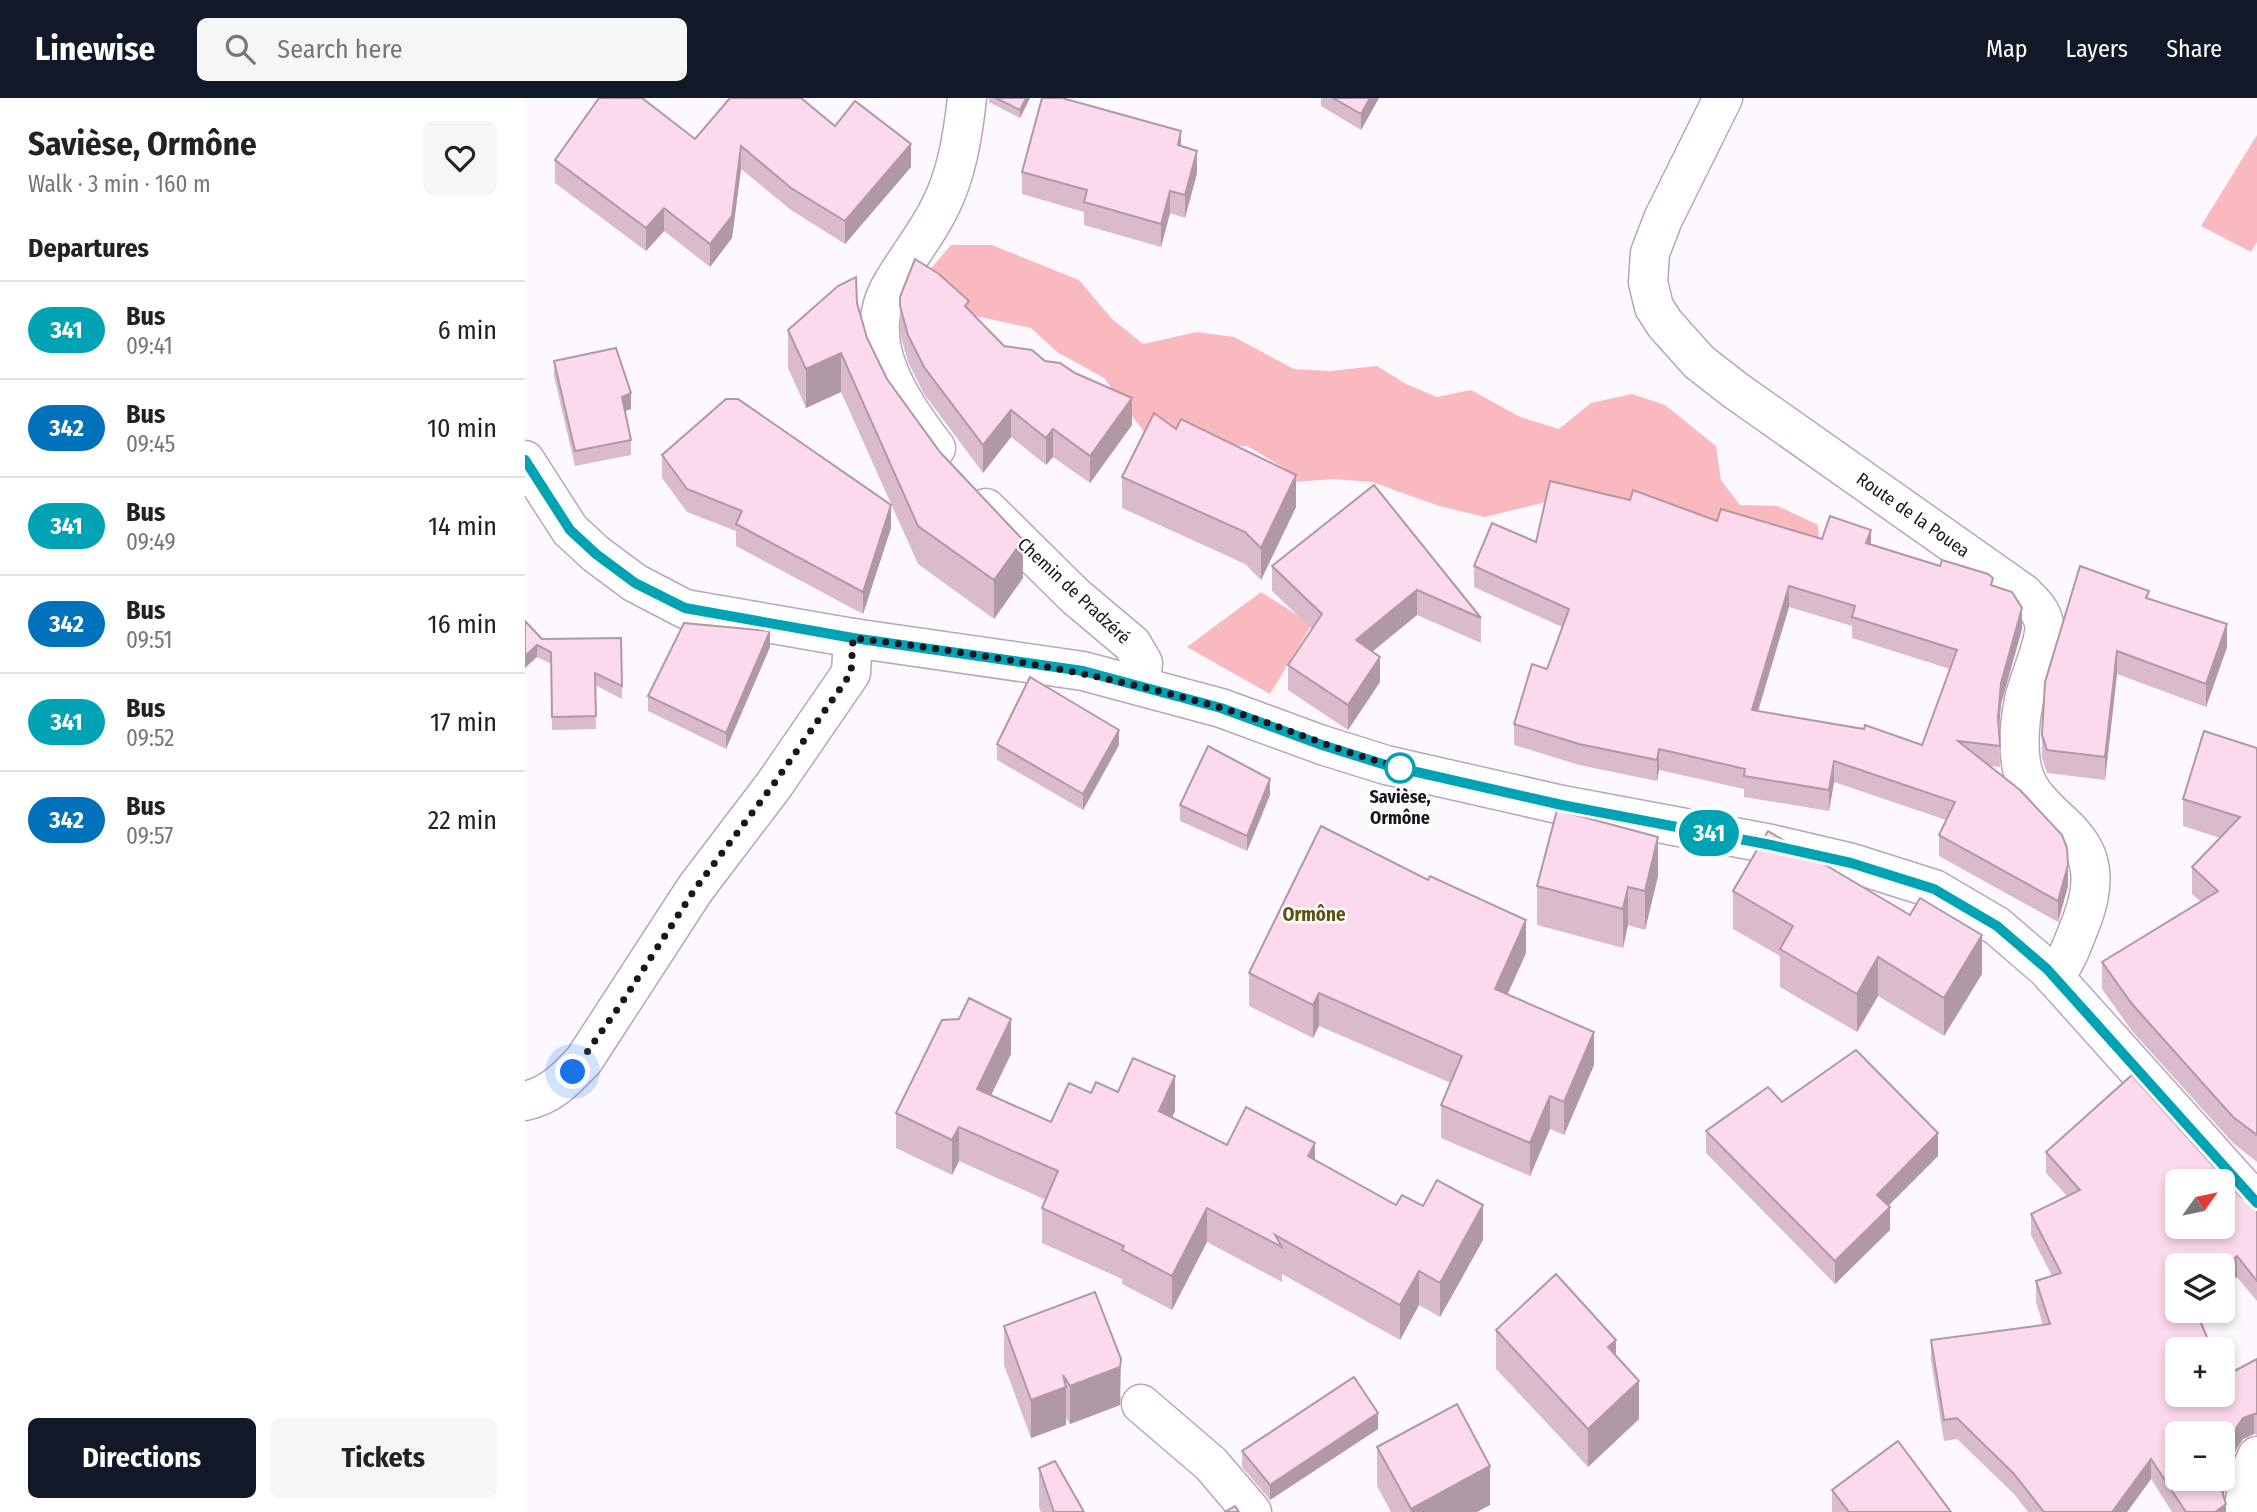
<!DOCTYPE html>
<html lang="en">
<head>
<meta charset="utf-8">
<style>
	:root { --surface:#fff; --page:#f6f6f6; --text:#222; --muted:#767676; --line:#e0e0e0; --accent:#111827 }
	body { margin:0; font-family:"Fira Sans Condensed",sans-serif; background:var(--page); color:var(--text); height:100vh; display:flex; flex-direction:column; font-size:26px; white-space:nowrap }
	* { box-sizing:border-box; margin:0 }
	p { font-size:23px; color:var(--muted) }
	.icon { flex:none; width:38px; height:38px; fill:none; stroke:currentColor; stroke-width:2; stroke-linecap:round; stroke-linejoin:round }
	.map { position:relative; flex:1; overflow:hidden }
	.details { display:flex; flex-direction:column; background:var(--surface); width:525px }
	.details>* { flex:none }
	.badge { padding:0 14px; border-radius:23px; font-size:24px; line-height:46px }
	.needle { width:46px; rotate:57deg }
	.tools { position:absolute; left:1640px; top:1071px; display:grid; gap:14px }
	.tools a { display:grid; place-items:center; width:70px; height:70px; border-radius:10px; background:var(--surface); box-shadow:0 4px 10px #0003; font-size:35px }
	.you { position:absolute; width:35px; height:35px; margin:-18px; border:5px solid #fff; border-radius:50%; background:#1a73e8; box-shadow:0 0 0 10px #1a73e833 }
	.map>.badge { position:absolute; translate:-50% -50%; box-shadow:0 0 0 4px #fff }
	h2 { padding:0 28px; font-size:26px; line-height:63px }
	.round { display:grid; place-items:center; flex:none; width:74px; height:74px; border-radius:10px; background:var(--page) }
	.head { display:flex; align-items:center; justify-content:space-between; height:119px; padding:0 28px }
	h1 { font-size:33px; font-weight:700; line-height:52px }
	.cta { display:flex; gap:14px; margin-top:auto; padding:14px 28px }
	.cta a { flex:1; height:80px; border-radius:10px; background:var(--accent); color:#fff; font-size:28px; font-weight:700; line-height:80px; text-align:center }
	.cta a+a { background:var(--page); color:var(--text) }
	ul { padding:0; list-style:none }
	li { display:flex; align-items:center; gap:21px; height:98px; padding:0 28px; border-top:2px solid var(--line) }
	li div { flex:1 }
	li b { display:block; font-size:26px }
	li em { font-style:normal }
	li .badge { min-width:77px; font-weight:700; text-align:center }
	header { display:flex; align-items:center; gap:42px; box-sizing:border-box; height:98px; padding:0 35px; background:var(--accent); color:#fff }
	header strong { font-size:33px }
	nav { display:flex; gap:38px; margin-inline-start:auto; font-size:24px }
	.search { width:490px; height:63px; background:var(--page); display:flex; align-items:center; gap:18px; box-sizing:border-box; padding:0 24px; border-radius:10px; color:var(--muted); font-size:26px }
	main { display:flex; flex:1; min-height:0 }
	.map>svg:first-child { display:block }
</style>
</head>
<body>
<header>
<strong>Linewise</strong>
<div class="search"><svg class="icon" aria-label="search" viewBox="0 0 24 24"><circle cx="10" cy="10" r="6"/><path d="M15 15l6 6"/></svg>Search here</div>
<nav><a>Map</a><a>Layers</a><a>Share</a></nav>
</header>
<main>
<section class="details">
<div class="head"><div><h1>Savièse, Ormône</h1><p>Walk · 3 min · 160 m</p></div><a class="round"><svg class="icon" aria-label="heart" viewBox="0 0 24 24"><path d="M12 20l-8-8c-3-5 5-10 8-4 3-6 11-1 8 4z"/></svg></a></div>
<h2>Departures</h2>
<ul>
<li><span class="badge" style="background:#00a3b4;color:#fff">341</span><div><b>Bus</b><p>09:41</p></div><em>6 min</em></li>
<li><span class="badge" style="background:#0072bc;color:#fff">342</span><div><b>Bus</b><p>09:45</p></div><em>10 min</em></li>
<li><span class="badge" style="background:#00a3b4;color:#fff">341</span><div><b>Bus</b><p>09:49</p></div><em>14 min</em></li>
<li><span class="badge" style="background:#0072bc;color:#fff">342</span><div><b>Bus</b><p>09:51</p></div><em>16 min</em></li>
<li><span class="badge" style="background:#00a3b4;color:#fff">341</span><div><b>Bus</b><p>09:52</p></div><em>17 min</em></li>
<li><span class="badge" style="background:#0072bc;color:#fff">342</span><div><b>Bus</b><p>09:57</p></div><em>22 min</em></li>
</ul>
<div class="cta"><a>Directions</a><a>Tickets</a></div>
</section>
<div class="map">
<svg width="1732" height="1414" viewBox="0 0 1732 1414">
	<rect width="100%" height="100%" fill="#fcf8fe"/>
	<g fill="#f9b9bf">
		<path d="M1732,37V144L1726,154L1676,128Z"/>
		<path d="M426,147H467L554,182L587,221L618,246L672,234L709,239L769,271L805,273L852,268L881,286L912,299L946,292L995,319L1034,331L1066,305L1107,296L1140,307L1191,348L1196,382L1215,407L1253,408L1293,427L1294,440L1037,400L960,419L914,408L847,384L808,381L769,384L759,370L722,348L631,350L579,280L532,254L506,230L423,212L403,174Z"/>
		<path d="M736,494L787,526L745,596L662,549Z"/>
	</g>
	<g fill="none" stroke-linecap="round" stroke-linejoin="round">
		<defs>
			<g id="minor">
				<path d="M1198,0L1138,121L1125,155L1123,184L1129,209L1140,226L1174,264L1210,292L1498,495C1507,504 1516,512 1519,525C1522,543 1503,582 1499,602C1495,622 1493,645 1496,665C1505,729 1593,726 1557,822C1549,842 1543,862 1529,879"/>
				<path d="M411,350C376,305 333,242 367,186C382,160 402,136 415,109C432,76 438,36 442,0"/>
				<path d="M0,362L45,432L71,456L110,485L160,511L328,540L558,573L696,610L797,647L861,667L1037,707L1246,746L1327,765L1409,791L1472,828L1522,871L1732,1105"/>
				<path d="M461,410L550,498L607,546L618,565L615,588"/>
				<path d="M0,1003C27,997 41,981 59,962L170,791L249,687L326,575L328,540"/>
				<path d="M616,1306L686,1366L727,1414"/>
				<path d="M1718,1414L1724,1377L1732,1358"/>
			</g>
		</defs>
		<use href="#minor" stroke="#b7a5c0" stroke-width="41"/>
		<use href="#minor" stroke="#fff" stroke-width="38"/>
	</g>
	<g fill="#d9bbcb" fill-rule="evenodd">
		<path d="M464,0H505L495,20L464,4Z"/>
		<path d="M796,0H854L836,32L796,8Z"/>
		<path d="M310,28L386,69L320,146L266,112L216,71L207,140L185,169L139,133L121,153L30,85V62L170,41Z"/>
		<path d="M656,48L672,75L660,120L645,115L636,149L559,127V114L497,96V74Z"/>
		<path d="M375,199L444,212L479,248L607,327L565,385L528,359L521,367L486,339L458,375L399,296L383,264L375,235Z"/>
		<path d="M332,205L342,240L362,281L498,480L469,521L393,466L316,294L281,310L263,270V232Z"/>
		<path d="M29,263L106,311L100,313L106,342V357L50,368L29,278Z"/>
		<path d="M651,331L771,409L736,482L720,466L597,410V379Z"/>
		<path d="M137,357L366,430L338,516L211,448V433L162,414L137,380Z"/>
		<path d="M849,387L956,520V545L892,517L848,553L855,584L823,632L763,592V567L787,531L747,493V468Z"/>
		<path d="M1192,423L1297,441L1346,446L1468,488L1497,531L1476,606L1474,632L1475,669L1464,668L1543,788L1533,824L1414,758V737L1421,722L1309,684L1304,713L1219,699V691L1134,672L1132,683L1054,667L989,647V626L1022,571L1037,529L949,489V468L1011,444ZM1264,509L1327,528V540L1425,571L1397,647L1233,613Z"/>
		<path d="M1624,501L1702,549L1681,609L1592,576L1580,682L1522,675L1517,660V637Z"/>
		<path d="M0,523L17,541L96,540L97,601L70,587L71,631L27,632L26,566L12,559Z"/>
		<path d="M245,549L201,651L123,613V598Z"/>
		<path d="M472,646L594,647L558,712L472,662Z"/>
		<path d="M1732,650V1064L1708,1045L1607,933L1577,891V864L1676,804L1667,796V769L1695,740L1658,728V701Z"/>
		<path d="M745,697L722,753L655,723V707Z"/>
		<path d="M1133,778L1120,832L1103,827L1098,850L1012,827V788Z"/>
		<path d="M1208,793L1457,876L1419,938L1353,898L1332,934L1255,889V858L1208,831Z"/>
		<path d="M1001,855L982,897L1069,967L1039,1037L1025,1031L1005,1078L916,1040V1007L926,985L794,928L788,940L724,908V875Z"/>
		<path d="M434,921L486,956L466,997L526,1024L566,995L593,994L650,1013L647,1020L702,1047L790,1062L871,1107L958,1142L915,1219L894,1207L875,1242L757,1176V1184L682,1144L647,1212L597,1186V1181L517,1145V1110L521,1102L434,1063L427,1077L371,1050V1015Z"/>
		<path d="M1257,1004L1413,1058L1363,1108L1365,1132L1310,1186L1181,1055V1033Z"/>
		<path d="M1521,1054L1716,1099L1732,1107V1203L1712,1179L1672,1215L1698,1279L1732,1261V1337L1729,1336L1718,1341L1712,1350L1702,1373L1699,1397L1701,1414H1647L1626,1381L1602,1414H1503L1489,1396L1432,1341L1419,1343L1406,1262V1242L1518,1227L1511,1204V1183L1527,1178L1506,1137V1116L1542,1098L1521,1075Z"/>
		<path d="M479,1228L596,1299L595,1307L545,1326L541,1320V1327L506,1340L479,1267Z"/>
		<path d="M971,1232L1091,1258L1114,1321L1063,1369L971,1271Z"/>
		<path d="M853,1331L745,1402L717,1369V1353Z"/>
		<path d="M852,1349L965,1407L952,1414H866L852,1388Z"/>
		<path d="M514,1370L559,1414H516L514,1409Z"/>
		<path d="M1307,1392L1426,1414H1307Z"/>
	</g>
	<g fill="#b098a5">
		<path d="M501,0H505L495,20V12Z"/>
		<path d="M845,0H854L836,32V16Z"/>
		<path d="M656,33V56L653,47Z"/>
		<path d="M386,46V69L320,146V123Z"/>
		<path d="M216,48V71L207,140L185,169V146Z"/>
		<path d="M672,53V75L660,120V97Z"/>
		<path d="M645,93V115L636,149V126Z"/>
		<path d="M139,110V133L121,153V130Z"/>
		<path d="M316,255V294L281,310V271Z"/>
		<path d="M106,295V311L97,314V299Z"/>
		<path d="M607,300V327L565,385V358Z"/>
		<path d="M486,312V339L458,375V347Z"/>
		<path d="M528,331V359L521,367V340Z"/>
		<path d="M771,377V409L736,482V450Z"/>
		<path d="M366,407V430L338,516V494Z"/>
		<path d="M1346,432V453L1341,445Z"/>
		<path d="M498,442V480L469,521V482Z"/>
		<path d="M1264,488V509L1227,633V612Z"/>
		<path d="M892,492V517L831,567V542Z"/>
		<path d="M1497,510V531L1476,606L1473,641V620L1476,585Z"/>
		<path d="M1702,526V549L1681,609V586Z"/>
		<path d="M245,533V549L201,651V635Z"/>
		<path d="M12,547V559L0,570V558Z"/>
		<path d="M1592,553V576L1580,682V659Z"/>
		<path d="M855,559V584L823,632V607Z"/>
		<path d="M594,632V647L558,712V696Z"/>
		<path d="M1134,651V672L1132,683V662Z"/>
		<path d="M1309,663V684L1304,713V692Z"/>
		<path d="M745,681V697L722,753V738Z"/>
		<path d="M1133,739V778L1120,832V793Z"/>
		<path d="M1543,767V788L1533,824V803Z"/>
		<path d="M1103,789V827L1098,850V811Z"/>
		<path d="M1001,822V855L970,924V891Z"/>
		<path d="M1457,837V876L1419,938V900Z"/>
		<path d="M1353,859V898L1332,934V896Z"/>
		<path d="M794,895V928L788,940V907Z"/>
		<path d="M486,921V956L452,1026V991Z"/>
		<path d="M1069,934V967L1039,1037V1004Z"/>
		<path d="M650,978V1013L634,1048V1013Z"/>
		<path d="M1025,998V1031L1005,1078V1045Z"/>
		<path d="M434,1029V1063L427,1077V1042Z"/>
		<path d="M1413,1035V1058L1352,1119V1097Z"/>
		<path d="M790,1045V1080L783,1058Z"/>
		<path d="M958,1107V1142L915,1219V1185Z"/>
		<path d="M1365,1109V1132L1310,1186V1163Z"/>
		<path d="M682,1110V1144L647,1212V1178Z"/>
		<path d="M1712,1158V1179L1698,1191V1171Z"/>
		<path d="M894,1173V1207L875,1242V1207Z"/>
		<path d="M1091,1242V1280L1083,1249Z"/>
		<path d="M596,1261L595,1307L545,1326V1288Z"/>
		<path d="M1114,1283V1321L1063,1369V1331Z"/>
		<path d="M541,1289V1327L506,1340V1302Z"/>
		<path d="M853,1315V1331L745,1402V1387Z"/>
		<path d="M1729,1316V1336L1718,1341L1712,1350L1702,1373L1697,1409L1701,1406V1414H1690L1696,1390L1702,1352L1712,1329L1718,1320Z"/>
		<path d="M1626,1361V1381L1602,1414H1587Z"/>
		<path d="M965,1368V1407L952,1414H886V1411Z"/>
	</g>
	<g fill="#fcd9ec" stroke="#b098a5" stroke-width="2" fill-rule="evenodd">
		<path d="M74,0H117L170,41L205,0H276L310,28L330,3L386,46L320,123L266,90L216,48L207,118L185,146L139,110L121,130L30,62Z"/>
		<path d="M471,0H501L495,12Z"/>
		<path d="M517,0H537L656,33L653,47L672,53L660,97L645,93L636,126L559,104L562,92L497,74Z"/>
		<path d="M808,0H845L836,16Z"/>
		<path d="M390,161L414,176L444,203L440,208L479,248L507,252L520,263L535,265L550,275L607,300L565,358L528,331L521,340L486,312L458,347L399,269L383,237L375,208V199Z"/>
		<path d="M331,179L332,205L342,240L362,281L415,354L498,442L469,482L393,428L316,255L281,271L263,232L313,188Z"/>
		<path d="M91,250L106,295L97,299L106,342L50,353L29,263Z"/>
		<path d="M201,301H213L366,407L338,494L211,426L217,413L162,391L137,357Z"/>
		<path d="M629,315L651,331L656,321L771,377L736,450L720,434L597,379Z"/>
		<path d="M1025,383L1105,402L1108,392L1192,423L1196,411L1297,441L1305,418L1346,432L1341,445L1415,468L1417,462L1463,476L1468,480L1466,487L1487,494L1497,510L1476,585L1473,620L1475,648L1433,643L1495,692L1537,737L1542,750L1543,767L1533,803L1414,737L1430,704L1309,663L1304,692L1219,678L1220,671L1134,651L1132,662L1054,646L989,626L1007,566L1022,571L1044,511L949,468L967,425L1011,444ZM1264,488L1330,508L1327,519L1432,552L1397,647L1340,627L1339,631L1227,612Z"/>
		<path d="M849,387L956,520L892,492L831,542L855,559L823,607L763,567L797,516L747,468Z"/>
		<path d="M1555,468L1624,493L1621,500L1702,526L1681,586L1592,553L1580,659L1522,652L1517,637L1520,584Z"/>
		<path d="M0,523L17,541L96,540L97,588L70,575L71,618L27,619L26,554L12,547L0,558Z"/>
		<path d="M159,525L245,533L201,635L123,598Z"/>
		<path d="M505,579L594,632L558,696L472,646Z"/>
		<path d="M1679,633L1732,650V1037L1708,1019L1607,906L1577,864L1693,793L1667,769L1715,719L1658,701Z"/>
		<path d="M683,648L745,681L722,738L655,707Z"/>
		<path d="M1032,712L1133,739L1120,793L1103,789L1098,811L1012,788Z"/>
		<path d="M796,728L903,782L905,778L1001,822L970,891L1069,934L1039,1004L1025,998L1005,1045L916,1007L937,958L794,895L788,907L724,875Z"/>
		<path d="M1243,733L1385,817L1395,800L1457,837L1419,900L1353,859L1332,896L1255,851L1268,828L1208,793Z"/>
		<path d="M444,900L486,921L452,991L526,1024L544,985L566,995L571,984L593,994L608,960L650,978L634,1013L702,1047L721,1009L790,1045L783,1058L871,1107L877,1097L898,1108L912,1082L958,1107L915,1185L894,1173L875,1207L750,1137L757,1149L682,1110L647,1178L597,1152L599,1148L517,1110L533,1073L434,1029L427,1042L371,1015L417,922L434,921Z"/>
		<path d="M1331,952L1413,1035L1352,1097L1365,1109L1310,1163L1181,1033L1243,989L1257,1004Z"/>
		<path d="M1607,977L1716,1099L1732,1107V1183L1712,1158L1698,1171V1167H1652V1213H1671L1687,1251H1652V1297H1698V1277V1279L1732,1261V1316H1729L1718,1320L1712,1329L1702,1352L1696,1390L1701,1406L1690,1414H1661L1626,1361L1587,1414H1519L1489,1376L1432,1320L1419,1322L1406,1242L1525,1226L1511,1183L1536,1175L1506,1116L1555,1092L1521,1054ZM1652,1083H1698V1129H1652ZM1652,1335H1698V1381H1652Z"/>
		<path d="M1031,1176L1091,1242L1083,1249L1114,1283L1063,1331L971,1232Z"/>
		<path d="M570,1194L596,1261L595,1269L545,1288L538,1277L541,1289L506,1302L479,1228Z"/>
		<path d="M829,1279L853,1315L745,1387L717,1353Z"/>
		<path d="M932,1306L965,1368L886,1411L852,1349Z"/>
		<path d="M1373,1343L1426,1414H1324L1307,1392Z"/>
		<path d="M530,1363L559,1414H529L514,1370Z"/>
		<path d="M710,1408L714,1414H700Z"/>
	</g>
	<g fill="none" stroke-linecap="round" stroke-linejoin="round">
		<defs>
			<path id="line" d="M0,362L45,432L71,456L110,485L160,510L328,540L558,573L696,610L797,647L861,667L1037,707L1246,747L1326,765L1409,791L1472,828L1522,871L1732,1105"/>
		</defs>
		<use href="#line" stroke="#fff" stroke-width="16"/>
		<use href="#line" stroke="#00a3b4" stroke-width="10"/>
		<path stroke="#1c151f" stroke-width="7" stroke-dasharray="0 12.6" d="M48,974L96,906L170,791L248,687L326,575L328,540C452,555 573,574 693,609C757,627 818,657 884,671L875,670"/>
	</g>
	<circle fill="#fff" stroke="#00a3b4" stroke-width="3.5" cx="875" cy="670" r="14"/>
	<g text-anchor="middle" stroke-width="5" stroke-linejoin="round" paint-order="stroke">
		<g font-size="18" fill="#1c151f" stroke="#fff">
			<text transform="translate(1388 417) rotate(35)" y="6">Route de la Pouea</text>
			<text transform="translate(549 493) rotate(43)" y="6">Chemin de Pradzéré</text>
		</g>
		<g font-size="18" font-weight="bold" fill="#1c151f" stroke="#fff">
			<text x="875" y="705">Savièse,<tspan x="875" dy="21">Ormône</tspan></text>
		</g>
		<g font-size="19" font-weight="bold" fill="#5d5214" stroke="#fff">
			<text x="789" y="823">Ormône</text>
		</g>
	</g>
</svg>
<div class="tools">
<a><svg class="needle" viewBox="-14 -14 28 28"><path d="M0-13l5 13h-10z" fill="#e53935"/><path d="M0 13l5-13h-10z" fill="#767676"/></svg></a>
<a><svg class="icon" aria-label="layers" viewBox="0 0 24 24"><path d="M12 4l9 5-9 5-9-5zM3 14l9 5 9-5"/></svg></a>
<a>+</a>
<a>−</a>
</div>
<div class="you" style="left:48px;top:974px"></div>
<b class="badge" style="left:1184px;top:735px;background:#00a3b4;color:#fff">341</b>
</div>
</main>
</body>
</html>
